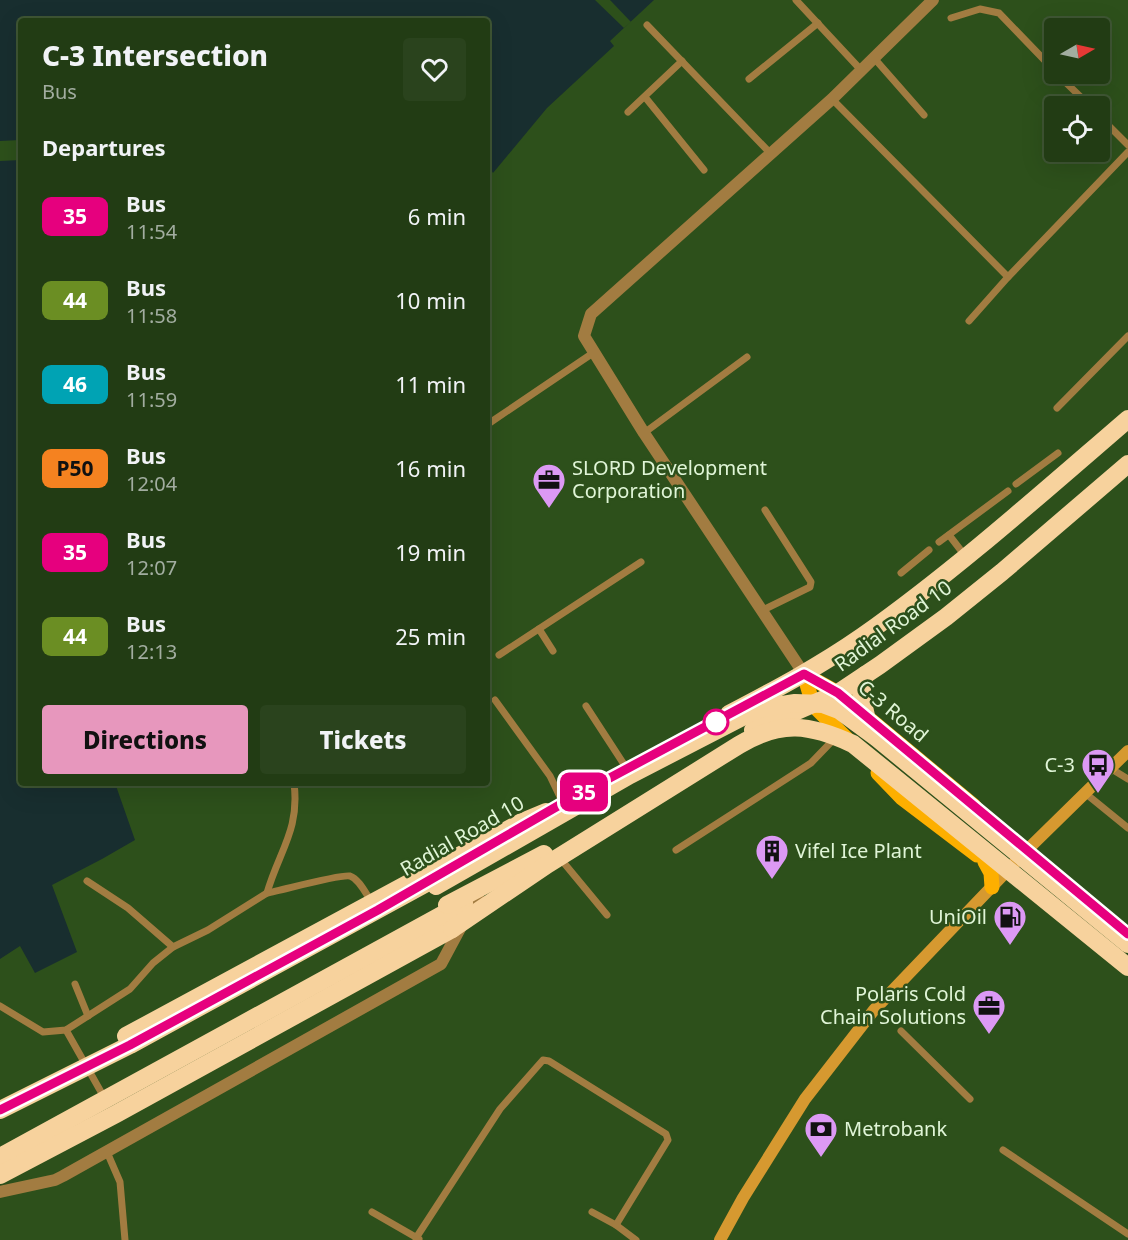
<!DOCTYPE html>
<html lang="en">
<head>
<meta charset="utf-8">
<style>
	:root { --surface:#223c14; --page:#2a431d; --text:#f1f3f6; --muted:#a2ada0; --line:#3f5634; --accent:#e797bd }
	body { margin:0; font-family:"Noto Sans",sans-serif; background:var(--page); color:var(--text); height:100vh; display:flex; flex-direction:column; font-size:22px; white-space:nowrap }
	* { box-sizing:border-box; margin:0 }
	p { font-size:20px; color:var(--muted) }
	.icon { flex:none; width:33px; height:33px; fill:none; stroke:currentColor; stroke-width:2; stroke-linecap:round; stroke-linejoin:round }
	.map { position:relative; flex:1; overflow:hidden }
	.sheet { position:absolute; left:18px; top:18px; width:472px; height:768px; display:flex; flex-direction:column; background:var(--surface); border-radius:6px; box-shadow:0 6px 24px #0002,0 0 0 2px var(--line) }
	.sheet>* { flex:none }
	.badge { padding:0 12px; border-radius:9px; font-size:21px; line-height:39px }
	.needle { width:39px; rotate:81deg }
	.tools { position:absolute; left:1044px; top:18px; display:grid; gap:12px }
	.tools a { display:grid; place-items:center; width:66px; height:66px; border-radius:6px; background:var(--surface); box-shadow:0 6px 24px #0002,0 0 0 2px var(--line); font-size:30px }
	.map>.badge { position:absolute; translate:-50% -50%; box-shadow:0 0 0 3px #fff }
	h2 { padding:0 24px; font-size:22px; line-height:54px }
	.round { display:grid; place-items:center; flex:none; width:63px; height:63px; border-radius:6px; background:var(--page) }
	.head { display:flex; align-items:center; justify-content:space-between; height:102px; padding:0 24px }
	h1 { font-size:28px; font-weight:800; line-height:45px }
	.cta { display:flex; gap:12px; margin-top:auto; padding:12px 24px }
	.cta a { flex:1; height:69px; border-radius:6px; background:var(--accent); color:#111; font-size:24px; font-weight:800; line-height:69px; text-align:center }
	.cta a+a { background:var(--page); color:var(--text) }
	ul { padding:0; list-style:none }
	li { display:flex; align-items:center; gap:18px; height:84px; padding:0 24px }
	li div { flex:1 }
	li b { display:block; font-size:22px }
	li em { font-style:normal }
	li .badge { min-width:66px; font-weight:700; text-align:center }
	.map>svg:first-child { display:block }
</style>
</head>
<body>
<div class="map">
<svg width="1128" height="1240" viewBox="0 0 1128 1240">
	<rect width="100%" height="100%" fill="#2d501b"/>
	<path fill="#182e2f" d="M0,0H654L610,41L614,46L547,108L493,173L488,165V21H21V783H115L135,840L102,859L52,885L77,952L35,973L20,946L0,959Z"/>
	<g fill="#2d501b">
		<path d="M595,0H610L631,22L624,28Z"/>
		<path d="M21,140V160L0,161V141Z"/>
	</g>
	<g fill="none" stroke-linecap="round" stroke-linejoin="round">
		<g stroke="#a27c41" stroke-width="7">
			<path d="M796,0L861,70"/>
			<path d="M951,18L980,9L999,13L1054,70"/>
			<path d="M647,25L771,154"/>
			<path d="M874,58L924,115"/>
			<path d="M1057,74L1090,106"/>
			<path d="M749,79L818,23"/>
			<path d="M645,97L704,170"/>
			<path d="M832,99L1008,277"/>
			<path d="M628,112L682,61"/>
			<path d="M1100,117L1128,145"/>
			<path d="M969,321L1008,277L1128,152"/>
			<path d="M1057,408L1128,336"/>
			<path d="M488,424L593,353"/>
			<path d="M644,433L747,357"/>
			<path d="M1016,484L1058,453"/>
			<path d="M949,535L966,557"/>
			<path d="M939,542L1008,491"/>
			<path d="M901,573L929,550"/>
			<path d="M761,611L810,587L811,582L765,510"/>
			<path d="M539,629L553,651"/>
			<path d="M499,655L641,562"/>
			<path d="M495,700L550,776L563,803"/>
			<path d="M586,706L627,769"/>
			<path d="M1110,768L1128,779"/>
			<path d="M1085,793L1128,828"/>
			<path d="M676,850L811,763L835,738"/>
			<path d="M559,857L607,915"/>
			<path d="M87,881L128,908L173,947"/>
			<path d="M267,893C283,890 340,874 350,876C359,879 366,894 371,901"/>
			<path d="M75,984L88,1016"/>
			<path d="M0,1006L43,1032L66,1030L130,989L153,963L173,947L208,930L267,893C279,851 300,830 294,783"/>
			<path d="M66,1030L105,1099"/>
			<path d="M901,1031L970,1099"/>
			<path d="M1003,1150L1128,1234"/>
			<path d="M107,1152L120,1182L125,1240"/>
			<path d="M372,1212L419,1239"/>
			<path d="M592,1212L616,1225L636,1240"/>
			<path d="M416,1238L500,1109L543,1060L549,1061L666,1134L668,1140L616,1225"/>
		</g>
		<g stroke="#a27c41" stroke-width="12">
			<path d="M804,674L644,433L584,336L591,314L832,99L933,0"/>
			<path d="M0,1192L55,1180L63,1176L441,964L478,895"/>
		</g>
		<path stroke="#d69930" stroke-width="12" d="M720,1240L743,1198L805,1099L874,1010L1027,850L1128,751"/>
		<g stroke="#fdaf00" stroke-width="15">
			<path d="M804,674L813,705L850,742"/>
			<path d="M804,674L838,693L974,806"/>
			<path d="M878,773L902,798L977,855"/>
			<path d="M985,862L991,873L992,887"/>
		</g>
		<g stroke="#f7d29d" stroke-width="18">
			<path d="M865,675L861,693L866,716"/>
			<path d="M729,714C775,690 820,666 863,636C956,570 1042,493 1128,419"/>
			<path d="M753,730L838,693L880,665L946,617L1002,572L1128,464"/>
			<path d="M0,1110L130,1045L430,881"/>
			<path d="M0,1157L464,903"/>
			<path d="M0,1175L116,1114L452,929"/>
		</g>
		<g stroke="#f7d29d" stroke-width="18">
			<path d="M436,886L630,775L750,713L762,708L795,703L823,704L839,710L877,738L1128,944"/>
			<path d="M447,905L544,854"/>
			<path d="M452,929L548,864L739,745C781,720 810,724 853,744L1128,967"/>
			<path d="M126,1036L522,822L546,812"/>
		</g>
	</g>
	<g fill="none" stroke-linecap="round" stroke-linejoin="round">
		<defs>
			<path id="line" d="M0,1110L130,1045L378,910L563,803L804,674L838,693L1128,934"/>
		</defs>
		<use href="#line" stroke="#fff" stroke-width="14"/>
		<use href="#line" stroke="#e6007e" stroke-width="9"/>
	</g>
	<defs>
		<symbol id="office-pin" viewBox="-11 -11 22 30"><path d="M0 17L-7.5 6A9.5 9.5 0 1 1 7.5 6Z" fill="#dc99f4" stroke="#2d501b"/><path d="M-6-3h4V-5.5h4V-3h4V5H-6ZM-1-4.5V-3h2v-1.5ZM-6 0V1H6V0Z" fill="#111"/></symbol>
		<symbol id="bus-pin" viewBox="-11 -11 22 30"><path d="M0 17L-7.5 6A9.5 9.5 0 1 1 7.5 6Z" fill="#dc99f4" stroke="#2d501b"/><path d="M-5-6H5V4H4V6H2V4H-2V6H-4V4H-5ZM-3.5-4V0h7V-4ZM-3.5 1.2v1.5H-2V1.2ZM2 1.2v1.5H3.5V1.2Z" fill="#111"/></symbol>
		<symbol id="building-pin" viewBox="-11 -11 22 30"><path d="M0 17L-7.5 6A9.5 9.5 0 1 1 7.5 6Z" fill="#dc99f4" stroke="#2d501b"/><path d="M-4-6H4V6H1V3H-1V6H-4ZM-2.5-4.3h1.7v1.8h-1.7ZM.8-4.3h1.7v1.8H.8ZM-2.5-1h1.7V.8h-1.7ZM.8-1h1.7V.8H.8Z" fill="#111"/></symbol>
		<symbol id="fuel-pin" viewBox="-11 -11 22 30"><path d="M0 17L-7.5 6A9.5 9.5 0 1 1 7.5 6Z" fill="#dc99f4" stroke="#2d501b"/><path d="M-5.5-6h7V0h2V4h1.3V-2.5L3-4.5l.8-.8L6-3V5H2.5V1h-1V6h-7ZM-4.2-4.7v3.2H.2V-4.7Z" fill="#111"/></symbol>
		<symbol id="bank-pin" viewBox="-11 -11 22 30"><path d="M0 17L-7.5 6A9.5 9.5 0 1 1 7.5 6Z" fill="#dc99f4" stroke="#2d501b"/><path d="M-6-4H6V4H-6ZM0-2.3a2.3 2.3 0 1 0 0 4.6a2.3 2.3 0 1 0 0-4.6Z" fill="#111"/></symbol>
	</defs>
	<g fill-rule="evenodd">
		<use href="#office-pin" x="530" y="461" width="38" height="52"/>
		<use href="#bus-pin" x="1079" y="746" width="38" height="52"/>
		<use href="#building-pin" x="753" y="832" width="38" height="52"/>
		<use href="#fuel-pin" x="991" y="898" width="38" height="52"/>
		<use href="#office-pin" x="970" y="987" width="38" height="52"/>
		<use href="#bank-pin" x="802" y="1110" width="38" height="52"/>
	</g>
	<circle fill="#fff" stroke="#e6007e" stroke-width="3" cx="716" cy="722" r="12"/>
	<g text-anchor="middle" stroke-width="5" stroke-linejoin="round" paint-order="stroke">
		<g font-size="20" fill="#e0f5d7" stroke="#2d501b" text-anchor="start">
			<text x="572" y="475">SLORD Development<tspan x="572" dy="23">Corporation</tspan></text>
			<text x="1075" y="772" text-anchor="end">C-3</text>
			<text x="795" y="858">Vifel Ice Plant</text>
			<text x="987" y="924" text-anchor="end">UniOil</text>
			<text x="966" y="1001" text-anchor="end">Polaris Cold<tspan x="966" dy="23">Chain Solutions</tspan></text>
			<text x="844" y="1136">Metrobank</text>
		</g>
		<g font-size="20" fill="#e0f5d7" stroke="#2d501b">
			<text transform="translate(893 626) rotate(-36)" y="7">Radial Road 10</text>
			<text transform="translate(893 711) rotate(40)" y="7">C-3 Road</text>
			<text transform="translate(462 836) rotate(-30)" y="7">Radial Road 10</text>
		</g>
	</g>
</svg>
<div class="tools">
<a><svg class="needle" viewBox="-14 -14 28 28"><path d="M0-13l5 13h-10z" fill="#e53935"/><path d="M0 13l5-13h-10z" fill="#a2ada0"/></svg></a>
<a><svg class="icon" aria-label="locate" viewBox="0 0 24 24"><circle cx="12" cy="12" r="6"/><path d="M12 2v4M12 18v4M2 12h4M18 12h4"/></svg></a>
</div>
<b class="badge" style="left:584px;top:792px;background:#e6007e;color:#fff">35</b>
<section class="sheet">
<div class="head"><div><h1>C-3 Intersection</h1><p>Bus</p></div><a class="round"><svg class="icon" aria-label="heart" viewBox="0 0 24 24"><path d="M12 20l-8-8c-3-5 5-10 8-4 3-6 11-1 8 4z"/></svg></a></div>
<h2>Departures</h2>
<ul>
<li><span class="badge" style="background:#e6007e;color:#fff">35</span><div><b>Bus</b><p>11:54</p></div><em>6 min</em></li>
<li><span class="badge" style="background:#6b8e23;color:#fff">44</span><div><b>Bus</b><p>11:58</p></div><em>10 min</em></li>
<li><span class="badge" style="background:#00a3b4;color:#fff">46</span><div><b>Bus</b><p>11:59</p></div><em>11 min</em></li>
<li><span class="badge" style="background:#f58220;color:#111">P50</span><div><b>Bus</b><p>12:04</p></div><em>16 min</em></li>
<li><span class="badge" style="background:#e6007e;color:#fff">35</span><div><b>Bus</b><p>12:07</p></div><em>19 min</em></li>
<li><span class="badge" style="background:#6b8e23;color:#fff">44</span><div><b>Bus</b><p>12:13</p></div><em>25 min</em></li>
</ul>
<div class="cta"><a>Directions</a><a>Tickets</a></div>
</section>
</div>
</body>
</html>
